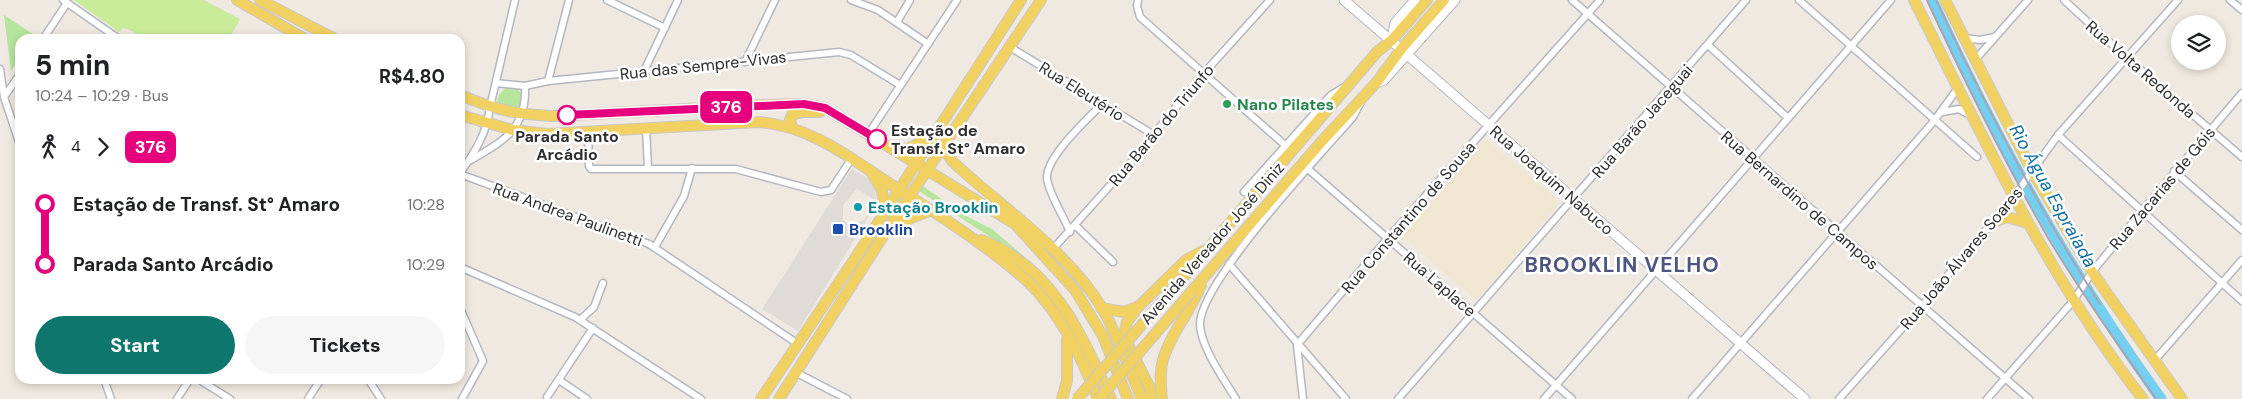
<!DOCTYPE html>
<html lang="en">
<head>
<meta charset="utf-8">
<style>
	:root { --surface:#fff; --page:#f6f6f6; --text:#202124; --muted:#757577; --accent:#0f766e }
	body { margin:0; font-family:"DM Sans",sans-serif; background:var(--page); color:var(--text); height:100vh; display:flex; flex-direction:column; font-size:19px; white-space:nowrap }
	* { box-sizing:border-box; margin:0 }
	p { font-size:16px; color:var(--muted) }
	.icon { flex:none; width:28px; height:28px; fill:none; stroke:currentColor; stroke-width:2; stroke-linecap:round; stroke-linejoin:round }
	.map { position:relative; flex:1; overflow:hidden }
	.side { position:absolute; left:15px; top:34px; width:450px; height:350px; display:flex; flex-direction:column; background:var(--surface); border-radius:15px; box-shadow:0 2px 8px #0003 }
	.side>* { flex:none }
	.badge { padding:0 10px; border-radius:8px; font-size:18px; line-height:32px }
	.fabs { position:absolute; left:2171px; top:15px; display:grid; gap:10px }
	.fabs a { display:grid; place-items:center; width:55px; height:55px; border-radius:50%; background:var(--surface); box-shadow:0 2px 8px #0003; font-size:25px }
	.map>.badge { position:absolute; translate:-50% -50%; box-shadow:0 0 0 2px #fff }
	.legs { display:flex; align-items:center; gap:8px; height:55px; padding:0 20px; font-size:16px }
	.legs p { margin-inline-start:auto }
	.overview { display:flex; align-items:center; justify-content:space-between; height:85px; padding:0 20px }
	h1 { font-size:28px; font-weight:700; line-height:38px }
	.action { display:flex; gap:10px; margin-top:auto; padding:10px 20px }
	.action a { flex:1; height:58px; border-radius:30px; background:var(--accent); color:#fff; font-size:20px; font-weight:700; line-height:58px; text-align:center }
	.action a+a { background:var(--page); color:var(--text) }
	ul { padding:0 20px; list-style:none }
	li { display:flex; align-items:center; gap:18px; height:60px; font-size:19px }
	li i { display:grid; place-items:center; width:8px; height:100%; margin:0 6px; background:currentColor }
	li i::after { content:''; width:12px; height:12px; margin:-6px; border:4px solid; border-radius:50%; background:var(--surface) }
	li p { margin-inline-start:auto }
	li:first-child i { background:linear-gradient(#0000 50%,currentColor 0) }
	li:last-child i { background:linear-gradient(currentColor 50%,#0000 0) }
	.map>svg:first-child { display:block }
</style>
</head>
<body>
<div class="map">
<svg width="2242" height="399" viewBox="0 0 2242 399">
	<rect width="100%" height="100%" fill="#efe9e1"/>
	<path fill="#f0e6d1" d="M1486,140L1555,197L1557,201L1556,206L1523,246L1478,298L1475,299L1401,235L1482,142Z"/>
	<g fill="#b6e59e">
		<path d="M4,15L34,35L32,39H20V57L11,71Z"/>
		<path d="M506,87L516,88L522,94L520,109L497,103L499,95Z"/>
		<path d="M923,186L964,215L992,229L1034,265L919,191Z"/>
	</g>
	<path fill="#c9ec9a" d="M74,0H204L240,19L229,39H146L130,30L123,28L119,32Z"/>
	<path fill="#dfdcd8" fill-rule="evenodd" d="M852,169L873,181L877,203L798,331L762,309ZM857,189L875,200V203L863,221L853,224H847L843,219V205Z"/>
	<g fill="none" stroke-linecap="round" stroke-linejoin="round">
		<path stroke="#75cff0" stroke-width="11" d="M1932,0C1996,140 2071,274 2161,399"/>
		<defs>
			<g id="street">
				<path d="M63,0L119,39"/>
				<path d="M607,0L665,28"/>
				<path d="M851,0L878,10L928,44"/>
				<path d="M1138,0L1137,6L1140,17L1286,146"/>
				<path d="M1572,0L2029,399"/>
				<path d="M1799,0L1977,157"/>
				<path d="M2064,0L2128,59L2242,157"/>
				<path d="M2230,0L2242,10"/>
				<path d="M897,22L910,0"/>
				<path d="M1964,38L1980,40L1995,37"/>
				<path d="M43,39L67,3"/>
				<path d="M1708,45L1788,118"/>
				<path d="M1010,47L1154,135"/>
				<path d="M1975,60L2028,0"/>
				<path d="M745,62L775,0"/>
				<path d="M0,69L4,97L20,145"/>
				<path d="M644,71L678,0"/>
				<path d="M548,81L569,0"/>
				<path d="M496,83L525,86L548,81L839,52L851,55L900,85"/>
				<path d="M4,97L20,74"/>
				<path d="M1942,112L1959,109L1970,115"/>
				<path d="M646,128L648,168"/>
				<path d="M588,133L589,166L591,169H736L821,192L831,190L852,158"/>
				<path d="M869,133L957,0"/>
				<path d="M2058,135L2242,301"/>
				<path d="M471,160C504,141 527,128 525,86"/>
				<path d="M1308,169L1572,399"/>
				<path d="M2174,171L2242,230"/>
				<path d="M460,173C475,152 487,133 490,107L515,0"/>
				<path d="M460,174L649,244L798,344"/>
				<path d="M1244,192L1331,95L1344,87"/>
				<path d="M1075,225L1113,262"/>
				<path d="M1070,232C1063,215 1050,196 1047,179C1045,157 1088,119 1103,103"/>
				<path d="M655,247L684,196L692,168"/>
				<path d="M1052,250L1132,161L1204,73L1270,0"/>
				<path d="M1229,264L1346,399"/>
				<path d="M460,267L575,317L701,399"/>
				<path d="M460,308L483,361L462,399"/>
				<path d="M580,320L594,307L603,283"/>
				<path d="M2154,361L2242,260"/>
				<path d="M797,373L847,399"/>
				<path d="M104,379L111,399"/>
				<path d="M198,379L230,399"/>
				<path d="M368,379L381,399"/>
				<path d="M559,380L587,399"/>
				<path d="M547,397L593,328"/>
				<path d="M177,399L190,379"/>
				<path d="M308,399L321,379"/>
				<path d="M1236,399C1225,381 1200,346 1200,324C1200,282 1321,154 1353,117L1361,102"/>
				<path d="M1303,399L1297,345L1388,238L1600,0"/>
				<path d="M1398,399L1746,0"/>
				<path d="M1544,399L1891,0"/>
				<path d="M1692,399L1934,121L1958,88"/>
				<path d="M1839,399L1922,306L2013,198L2058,135L2178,0"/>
				<path d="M1987,399L2074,300L2092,272L2142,211L2242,93"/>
			</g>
			<g id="secondary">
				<path d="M1344,0L1805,399"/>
				<path d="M1392,40L1395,23L1415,0"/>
				<path d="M1379,82L1384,80L1455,0"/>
			</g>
			<g id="primary">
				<path d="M237,0L305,39"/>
				<path d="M260,0L335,39"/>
				<path d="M1914,0C1983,137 2048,278 2143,399"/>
				<path d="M1945,0L2032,171L2092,272L2182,399"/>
				<path d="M460,95C494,109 516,115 553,116L761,105L804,104L825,108L1015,224L1075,290L1103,336L1128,399"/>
				<path d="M460,115L513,130L547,134L759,122C813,126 854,161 898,189C942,217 986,245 1025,279C1059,310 1081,356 1098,399"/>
				<path d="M792,127L790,120L792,115L802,112H820"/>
				<path d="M891,147L908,149L933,135"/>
				<path d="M943,148L953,162C1002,208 1067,250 1102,308C1118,336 1129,369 1142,399"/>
				<path d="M873,175L882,190L885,213"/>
				<path d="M1993,222L2007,217L2028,223"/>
				<path d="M891,226L932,210"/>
				<path d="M981,240C1054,267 1081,334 1111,399"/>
				<path d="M1187,273L1377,52L1392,40L1427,0"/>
				<path d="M1192,291L1323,140L1376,83L1402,48L1444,0"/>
				<path d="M1101,308L1124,312L1137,307"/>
				<path d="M761,399L856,257L1021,0"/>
				<path d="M779,399L885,233L1041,0"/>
				<path d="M1062,399L1067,381V339"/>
				<path d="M1151,399L1150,388L1127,343L1125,331L1127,322L1138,307L1186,260L1203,251"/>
				<path d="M1162,399C1161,387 1159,373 1163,360C1170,334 1191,311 1201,285"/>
			</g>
		</defs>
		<use href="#street" stroke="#b4b7c1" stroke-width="9"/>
		<use href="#secondary" stroke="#b4b7c1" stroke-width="11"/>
		<use href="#primary" stroke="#c9c9c9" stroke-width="12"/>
		<use href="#street" stroke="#fff" stroke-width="6"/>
		<use href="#secondary" stroke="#fff" stroke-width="9"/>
		<use href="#primary" stroke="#f2d163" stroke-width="10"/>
		<g stroke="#a3a6b8" stroke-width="2">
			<path d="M1927,0C1964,80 2003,159 2047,236C2080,292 2119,345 2156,399"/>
			<path d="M1936,0C1985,104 2037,207 2100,304"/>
		</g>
		<defs>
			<g id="primary-bridge">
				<path d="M1077,399L1187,273"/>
				<path d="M1099,399L1192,291"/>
			</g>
		</defs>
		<use href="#primary-bridge" stroke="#c9c9c9" stroke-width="12" stroke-linecap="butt"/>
		<use href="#primary-bridge" stroke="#f2d163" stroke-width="10"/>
	</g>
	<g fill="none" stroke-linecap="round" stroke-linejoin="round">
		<defs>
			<path id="line-1" d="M567,115L804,104L825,108L877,139"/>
		</defs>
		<use href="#line-1" stroke="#fff" stroke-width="11"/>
		<use href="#line-1" stroke="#e6007e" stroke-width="8"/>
	</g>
	<circle fill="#2e9e5b" stroke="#fff" stroke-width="2" cx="1227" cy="104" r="5"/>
	<g fill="#fff" stroke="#e6007e" stroke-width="2.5">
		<circle cx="567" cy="115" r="9"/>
		<circle cx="877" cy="139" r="9"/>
	</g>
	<circle fill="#0f9aa8" stroke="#fff" stroke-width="2" cx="858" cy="207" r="5"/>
	<rect fill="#1a4fb4" stroke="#fff" stroke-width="2" x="832" y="223" width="12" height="12" rx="2.5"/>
	<g text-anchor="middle" stroke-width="5" stroke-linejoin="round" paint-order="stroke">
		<g font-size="16" fill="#2e2e2e" stroke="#fff">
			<text transform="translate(703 65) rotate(-6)" y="6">Rua das Sempre-Vivas</text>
			<text transform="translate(2141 69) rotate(41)" y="6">Rua Volta Redonda</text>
			<text transform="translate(1082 91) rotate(32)" y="6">Rua Eleutério</text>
			<text transform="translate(1642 121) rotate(-49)" y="6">Rua Barão Jaceguai</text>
			<text transform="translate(1161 125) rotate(-50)" y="6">Rua Barão do Triunfo</text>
			<text transform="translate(1552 180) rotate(41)" y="6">Rua Joaquim Nabuco</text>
			<text transform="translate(2162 188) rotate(-50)" y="6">Rua Zacarias de Góis</text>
			<text transform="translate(1800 200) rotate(41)" y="6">Rua Bernardino de Campos</text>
			<text transform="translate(568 214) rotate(20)" y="6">Rua Andrea Paulinetti</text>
			<text transform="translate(1408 217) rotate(-49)" y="6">Rua Constantino de Sousa</text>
			<text transform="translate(1212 243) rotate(-49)" y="6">Avenida Vereador José Diniz</text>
			<text transform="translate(1961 258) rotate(-50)" y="6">Rua João Álvares Soares</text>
			<text transform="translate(1440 284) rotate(41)" y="6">Rua Laplace</text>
		</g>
		<g font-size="16" font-weight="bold" fill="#27864d" stroke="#fff" text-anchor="start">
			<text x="1237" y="110">Nano Pilates</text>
		</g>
		<g font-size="16" font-weight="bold" fill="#2e2e2e" stroke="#fff" text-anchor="start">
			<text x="891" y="136">Estação de<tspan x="891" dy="18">Transf. St° Amaro</tspan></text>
			<text x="567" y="142" text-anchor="middle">Parada Santo<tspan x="567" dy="18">Arcádio</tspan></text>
		</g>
		<g font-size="16" font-weight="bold" fill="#0d838f" stroke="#fff" text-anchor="start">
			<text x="868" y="213">Estação Brooklin</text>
		</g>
		<g font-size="16" font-weight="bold" fill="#164399" stroke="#fff" text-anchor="start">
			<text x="849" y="235">Brooklin</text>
		</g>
		<g font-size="18" font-style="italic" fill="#0d6fa3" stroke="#fff">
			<text transform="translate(2053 196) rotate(61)" y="6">Rio Água Espraiada</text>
		</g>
		<g font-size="21" font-weight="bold" letter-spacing="1" fill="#4d5680" stroke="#fff">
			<text x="1622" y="272">BROOKLIN VELHO</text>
		</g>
	</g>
</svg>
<div class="fabs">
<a><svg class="icon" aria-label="layers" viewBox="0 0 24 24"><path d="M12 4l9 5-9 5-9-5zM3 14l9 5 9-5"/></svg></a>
</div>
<b class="badge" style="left:726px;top:107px;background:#e6007e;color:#fff">376</b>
<section class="side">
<div class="overview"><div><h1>5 min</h1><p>10:24 – 10:29 · Bus</p></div><b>R$4.80</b></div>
<div class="legs"><svg class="icon" aria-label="walk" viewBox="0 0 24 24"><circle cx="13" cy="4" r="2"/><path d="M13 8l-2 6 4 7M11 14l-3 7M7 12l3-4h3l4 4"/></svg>4<svg class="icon" aria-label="forward" viewBox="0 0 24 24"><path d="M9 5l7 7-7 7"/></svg><b class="badge" style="background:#e6007e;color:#fff">376</b></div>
<ul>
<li><i style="color:#e6007e"></i><b>Estação de Transf. St° Amaro</b><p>10:28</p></li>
<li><i style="color:#e6007e"></i><b>Parada Santo Arcádio</b><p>10:29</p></li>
</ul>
<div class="action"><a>Start</a><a>Tickets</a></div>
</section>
</div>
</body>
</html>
